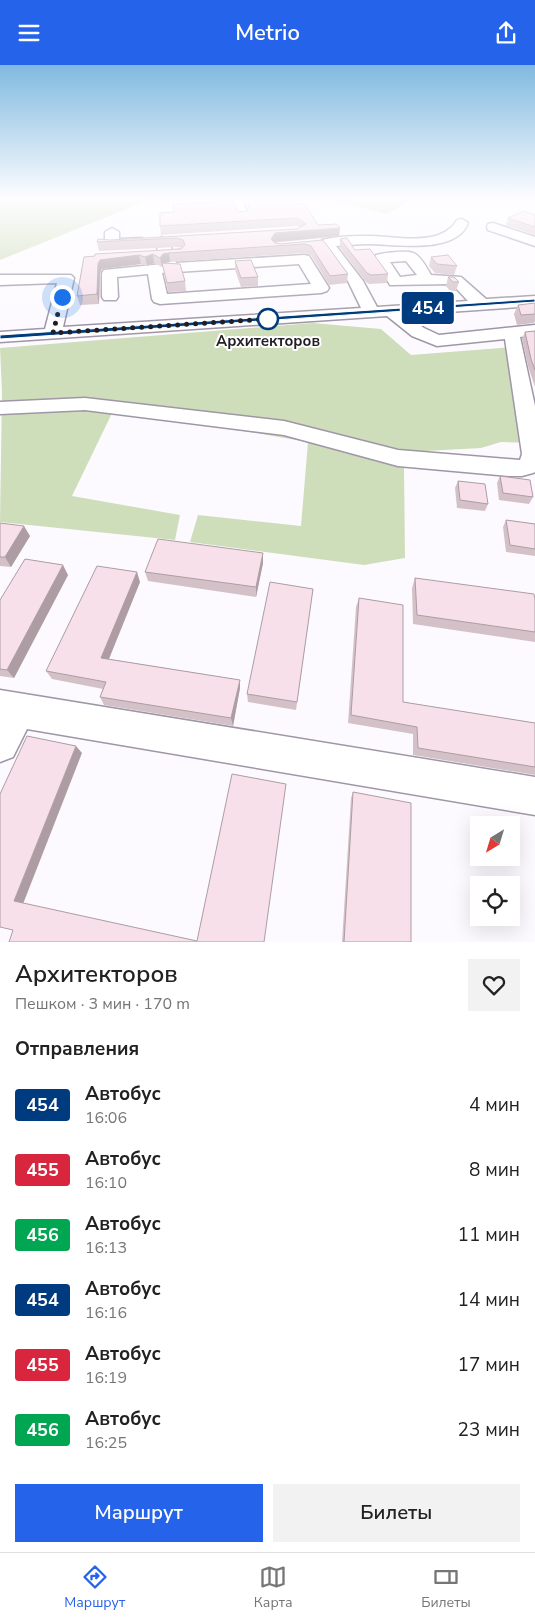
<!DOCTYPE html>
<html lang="ru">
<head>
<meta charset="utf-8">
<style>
	:root { --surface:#fff; --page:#f2f2f2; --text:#222; --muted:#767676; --line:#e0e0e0; --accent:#2563eb }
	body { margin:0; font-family:"Nunito Sans",sans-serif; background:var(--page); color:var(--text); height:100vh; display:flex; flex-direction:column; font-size:19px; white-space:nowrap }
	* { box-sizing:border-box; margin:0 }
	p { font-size:16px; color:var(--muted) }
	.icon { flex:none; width:28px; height:28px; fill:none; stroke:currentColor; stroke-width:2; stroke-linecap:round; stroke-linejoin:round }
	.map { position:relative; height:877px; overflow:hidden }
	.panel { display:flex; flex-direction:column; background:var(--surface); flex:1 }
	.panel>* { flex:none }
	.badge { padding:0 10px; border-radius:4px; font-size:18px; line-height:32px }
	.needle { width:32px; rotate:218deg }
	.fabs { position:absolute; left:470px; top:751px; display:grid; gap:10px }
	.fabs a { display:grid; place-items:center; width:50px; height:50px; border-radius:0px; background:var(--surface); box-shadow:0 5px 20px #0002; font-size:25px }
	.you { position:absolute; width:25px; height:25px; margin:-12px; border:4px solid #fff; border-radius:50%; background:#1a73e8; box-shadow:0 0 0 8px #1a73e833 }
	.map>.badge { position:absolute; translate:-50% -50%; box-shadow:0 0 0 2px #fff }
	h2 { padding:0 15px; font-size:19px; line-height:45px }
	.round { display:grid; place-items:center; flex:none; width:52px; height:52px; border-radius:0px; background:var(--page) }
	.overview { display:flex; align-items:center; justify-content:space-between; height:85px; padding:0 15px }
	h1 { font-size:24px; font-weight:600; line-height:38px }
	.button { display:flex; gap:10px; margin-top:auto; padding:10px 15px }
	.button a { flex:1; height:58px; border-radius:0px; background:var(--accent); color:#fff; font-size:20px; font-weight:600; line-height:58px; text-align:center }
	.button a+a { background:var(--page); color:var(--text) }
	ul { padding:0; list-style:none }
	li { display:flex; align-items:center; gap:15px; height:65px; padding:0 15px }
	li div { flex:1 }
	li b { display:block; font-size:19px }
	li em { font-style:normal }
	li .badge { min-width:55px; font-weight:700; text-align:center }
	header { display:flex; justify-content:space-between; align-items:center; height:65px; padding:0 15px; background:var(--accent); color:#fff; font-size:22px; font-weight:600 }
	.dock { display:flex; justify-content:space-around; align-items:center; height:70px; border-top:1px solid var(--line); background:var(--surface); font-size:14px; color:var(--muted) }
	.dock a { display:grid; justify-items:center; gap:2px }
	.dock .active { color:var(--accent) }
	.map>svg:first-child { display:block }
</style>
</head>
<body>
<header><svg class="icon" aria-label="menu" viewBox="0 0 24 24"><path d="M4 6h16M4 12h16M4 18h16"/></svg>Metrio<svg class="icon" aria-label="share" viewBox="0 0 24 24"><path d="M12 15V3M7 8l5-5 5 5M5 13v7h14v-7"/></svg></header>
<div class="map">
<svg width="535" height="877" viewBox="0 0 535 877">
	<rect width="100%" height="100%" fill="#fcfafe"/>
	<g fill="#cedeba">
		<path d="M0,134H151L0,195Z"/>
		<path d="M328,134H411L386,149Z"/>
		<path d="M313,258L381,264L411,290L513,282L531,378L501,377L481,383L426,386L404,402L405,493L364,500L190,477L198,450L301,461L308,377L114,344L72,431L180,450L175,475L0,457L2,327L0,283Z"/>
	</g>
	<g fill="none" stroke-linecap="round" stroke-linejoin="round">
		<defs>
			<g id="minor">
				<path d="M230,134H242L248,150L246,153H238Z"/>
				<path d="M462,154L468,158C456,190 394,179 368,179C357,179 347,180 336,181L363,216L377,242L468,236L452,219L390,220L374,193L376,190C383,188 406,185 413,188C420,190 427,203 431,210L461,212L486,234L535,231V241L405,250L424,263L439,270L535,260V270L520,272L535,341V407L533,408L522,411H509L398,401L284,370L85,345L0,349V337L85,333L284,356L398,385L520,395L522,389L505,274L437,281L412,271L387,251L0,277V267L45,264L57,218L0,220V210H71L74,213L63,262L361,243L348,216L320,178L322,175C337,171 354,171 369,171C397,171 440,183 457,155ZM406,196L417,210L400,212L390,197Z"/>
				<path d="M493,158L535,172V181L488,165L487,162L488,159Z"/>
				<path d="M112,163L119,167V174L142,173L149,177L142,181H107L105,178V167Z"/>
				<path d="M162,172L169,176L176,198L304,190L309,191L329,223L327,226L321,228L160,239L154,237L152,234L148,209L117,212L118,232L116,235H104L102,232V208L104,205L162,199L155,176ZM299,199L311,219L167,229L162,208Z"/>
				<path d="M0,625L535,712V750L27,664L13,692L0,697Z"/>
			</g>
		</defs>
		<use href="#minor" stroke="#9f96a7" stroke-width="3"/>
		<use href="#minor" fill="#fff" fill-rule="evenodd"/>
	</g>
	<g fill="#d4c1c8">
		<path d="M215,134H232L238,147L247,146L248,145L247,135L293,139L318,160L340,163L339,171L274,178L280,179L323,175L348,209L347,218L329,220L311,190L304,188L170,197L165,198L185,216L186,226L168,227L163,200L162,202L154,198L147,201L141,199L102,204L100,208L99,239L80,240L77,231L84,192L182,183L177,182L99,186L97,177L110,175L297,164L300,163L297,161L161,170L160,161L174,147L216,137Z"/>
		<path d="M535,150V170L506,160L508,153Z"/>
		<path d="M340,174L388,209L387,218L369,219L366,217L340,183Z"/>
		<path d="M431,192L457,201L454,210L435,208L429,201Z"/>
		<path d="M235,196L258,212V221L241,222L235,205Z"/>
		<path d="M448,212L459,217L456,226H450L446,221Z"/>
		<path d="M535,238V256L534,258L517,260L514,249L518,240Z"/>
		<path d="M535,266V322L528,301L522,274L525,267Z"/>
		<path d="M500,411L533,432L529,439L499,435L497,418Z"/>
		<path d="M458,416L488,439L485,446L457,443L455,423Z"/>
		<path d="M506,455L535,459V491L506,487L503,462Z"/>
		<path d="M0,458L30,471L11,502L0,501Z"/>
		<path d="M263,498L256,532L148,516L145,507Z"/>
		<path d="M68,510L14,613L0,611V535Z"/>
		<path d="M415,513L535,534V577L413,559L412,523Z"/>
		<path d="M140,517L109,594L240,615V623L233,661L104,640L100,632L103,624L52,614L46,606Z"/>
		<path d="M313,524L296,645L248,637L247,629Z"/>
		<path d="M359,533L403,637L535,658V710L413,690V669L348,658L356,542Z"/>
		<path d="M353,727L411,877H342L351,733Z"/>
	</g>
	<g fill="#ad9da3">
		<path d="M340,163L339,171L275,177L272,181L271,174L275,168Z"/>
		<path d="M169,188L170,197L165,198L162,202L160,193L163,189Z"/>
		<path d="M153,189L154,198L147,201L145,192Z"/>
		<path d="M139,190L141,199L102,204L100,208L99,239L97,229L98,199L100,195Z"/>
		<path d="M24,461L30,471L11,502L5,492Z"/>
		<path d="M263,488V498L256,532V522Z"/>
		<path d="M63,500L68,510L14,613L7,605Z"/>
		<path d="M137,507L140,517L106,601L101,593Z"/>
		<path d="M240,615V623L233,661L231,653Z"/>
		<path d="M76,681L82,688L23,839L14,836Z"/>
	</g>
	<g fill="#f7e0e9" stroke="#ad9da3">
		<path d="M217,134H232L238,147L247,146L250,141L247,135L291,134L293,139H305L318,160L337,159L340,163L275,168L271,174L275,178L280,179L323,175L348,209L330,211L311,181L305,179L169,188L163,189L160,193L153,189L145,192L139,190L100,195L98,199L97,229L77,231L84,192L95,191V189L181,184L185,180L183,175L176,173L97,177L98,174L110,175L297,164L306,159L297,153L160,161V148L174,147L173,139L218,137Z"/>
		<path d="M524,146L535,150V162L508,153Z"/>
		<path d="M347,173L355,185L370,184L388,209L371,210L367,208L340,174Z"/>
		<path d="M448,190L457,201L437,199L431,192Z"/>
		<path d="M251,195L258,212L241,213L235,196Z"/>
		<path d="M162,198L180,199L185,216L167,218Z"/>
		<path d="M448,212H454L459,217H453Z"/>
		<path d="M535,238V249L521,250L518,240Z"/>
		<path d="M535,266V305L531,294L525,267Z"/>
		<path d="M500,411L530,415L533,432L503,428Z"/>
		<path d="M458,416L485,419L488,439L460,435Z"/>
		<path d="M506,455L535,459V484L510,480Z"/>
		<path d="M0,458L24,461L5,492H0Z"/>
		<path d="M158,474L263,488L256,522L145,507Z"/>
		<path d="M25,494L63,500L7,605L0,604V535Z"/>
		<path d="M97,501L137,507L101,593L240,615L231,653L100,632L106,617L46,606Z"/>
		<path d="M415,513L534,529L535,534V567L417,550Z"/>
		<path d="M270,517L313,524L297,637L247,629Z"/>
		<path d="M359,533L403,540V637L535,658V702L418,683L417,662L351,650Z"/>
		<path d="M27,671L76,681L14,836L197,876L232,709L286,719L264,877H9L13,865L0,862V729Z"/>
		<path d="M353,727L411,738V877H344Z"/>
	</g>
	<linearGradient id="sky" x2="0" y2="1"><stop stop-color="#80bae0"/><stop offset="0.52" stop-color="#fefdff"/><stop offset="1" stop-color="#fefdff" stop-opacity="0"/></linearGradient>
	<rect width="535" height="257" fill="url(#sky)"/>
	<path fill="#003b80" stroke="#fff" d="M535,234V237L0,274V270Z"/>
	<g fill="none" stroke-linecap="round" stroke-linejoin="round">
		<path stroke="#211d24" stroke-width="5" stroke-dasharray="0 9" d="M62,232L53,268L268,254"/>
	</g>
	<circle fill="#fff" stroke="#003b80" stroke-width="2.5" cx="268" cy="254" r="10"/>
	<g text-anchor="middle" stroke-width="4" stroke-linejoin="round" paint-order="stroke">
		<g font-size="15" font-weight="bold" fill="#211d24" stroke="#fff">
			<text x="268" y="281">Архитекторов</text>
		</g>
	</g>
</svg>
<div class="fabs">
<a><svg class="needle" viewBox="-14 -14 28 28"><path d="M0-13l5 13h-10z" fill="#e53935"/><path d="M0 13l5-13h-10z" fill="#767676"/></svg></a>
<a><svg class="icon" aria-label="locate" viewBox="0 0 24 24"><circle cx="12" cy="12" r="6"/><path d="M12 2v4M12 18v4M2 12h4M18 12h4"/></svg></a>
</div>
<div class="you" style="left:62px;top:232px"></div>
<b class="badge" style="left:428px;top:243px;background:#003b80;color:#fff">454</b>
</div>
<section class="panel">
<div class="overview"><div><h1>Архитекторов</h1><p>Пешком · 3 мин · 170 m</p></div><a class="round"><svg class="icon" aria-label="heart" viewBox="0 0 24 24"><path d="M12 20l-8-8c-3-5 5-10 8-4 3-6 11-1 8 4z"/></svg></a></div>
<h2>Отправления</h2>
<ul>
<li><span class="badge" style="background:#003b80;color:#fff">454</span><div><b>Автобус</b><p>16:06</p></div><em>4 мин</em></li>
<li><span class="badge" style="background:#d7263d;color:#fff">455</span><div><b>Автобус</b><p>16:10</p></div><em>8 мин</em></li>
<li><span class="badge" style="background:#00a651;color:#fff">456</span><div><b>Автобус</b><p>16:13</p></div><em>11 мин</em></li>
<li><span class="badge" style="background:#003b80;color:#fff">454</span><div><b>Автобус</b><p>16:16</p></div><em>14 мин</em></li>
<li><span class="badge" style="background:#d7263d;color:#fff">455</span><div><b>Автобус</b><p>16:19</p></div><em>17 мин</em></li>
<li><span class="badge" style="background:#00a651;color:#fff">456</span><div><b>Автобус</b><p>16:25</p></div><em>23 мин</em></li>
</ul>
<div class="button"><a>Маршрут</a><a>Билеты</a></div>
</section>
<nav class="dock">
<a class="active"><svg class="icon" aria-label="directions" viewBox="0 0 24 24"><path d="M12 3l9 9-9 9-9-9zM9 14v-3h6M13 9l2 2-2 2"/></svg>Маршрут</a>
<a><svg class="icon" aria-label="map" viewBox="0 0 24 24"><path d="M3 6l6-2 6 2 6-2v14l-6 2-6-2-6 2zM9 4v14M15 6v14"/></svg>Карта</a>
<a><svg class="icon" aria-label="tickets" viewBox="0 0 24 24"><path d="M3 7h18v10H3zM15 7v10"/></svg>Билеты</a>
</nav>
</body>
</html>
